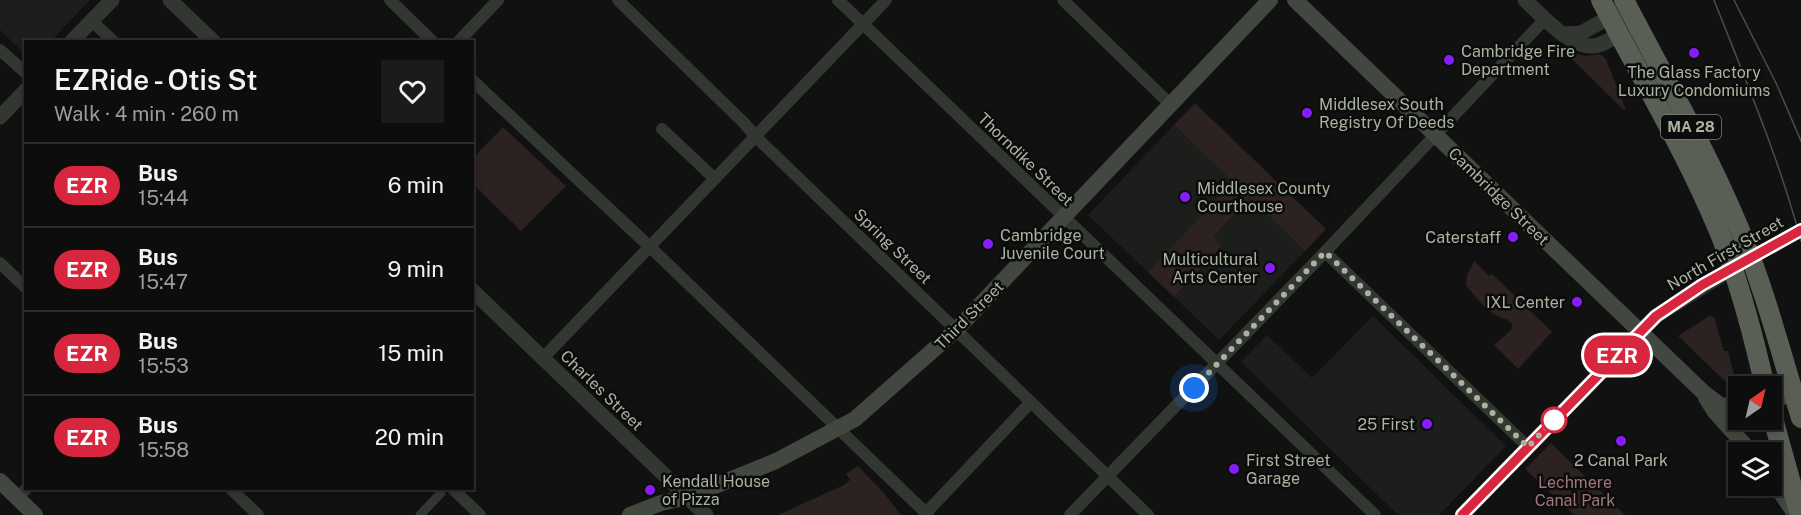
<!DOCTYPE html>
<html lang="en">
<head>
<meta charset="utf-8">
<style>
	:root { --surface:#0c0d0c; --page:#1a1b1a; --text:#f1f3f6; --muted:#9a9c9d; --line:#2c2d2d }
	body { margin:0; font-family:"Public Sans",sans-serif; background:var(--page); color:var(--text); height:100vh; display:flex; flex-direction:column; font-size:22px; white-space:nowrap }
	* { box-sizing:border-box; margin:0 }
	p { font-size:20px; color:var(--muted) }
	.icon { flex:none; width:33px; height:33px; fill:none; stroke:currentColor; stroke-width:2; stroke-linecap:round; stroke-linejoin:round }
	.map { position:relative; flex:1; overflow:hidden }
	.drawer { position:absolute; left:24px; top:40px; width:450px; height:450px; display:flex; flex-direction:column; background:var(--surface); border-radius:0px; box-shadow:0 3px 9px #0003,0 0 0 2px var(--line) }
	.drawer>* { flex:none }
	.badge { padding:0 12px; border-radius:20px; font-size:21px; line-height:39px }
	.needle { width:39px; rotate:34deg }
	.tools { position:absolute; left:1728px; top:376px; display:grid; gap:12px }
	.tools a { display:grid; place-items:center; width:54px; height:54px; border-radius:0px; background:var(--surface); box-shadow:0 3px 9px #0003,0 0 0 2px var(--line); font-size:30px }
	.you { position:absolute; width:30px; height:30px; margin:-15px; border:4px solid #fff; border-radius:50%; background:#1a73e8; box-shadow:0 0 0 9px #1a73e833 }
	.map>.badge { position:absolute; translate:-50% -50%; box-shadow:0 0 0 3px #fff }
	.round { display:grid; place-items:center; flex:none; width:63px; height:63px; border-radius:0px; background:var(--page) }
	.summary { display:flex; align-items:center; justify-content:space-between; height:102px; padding:0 30px }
	h1 { font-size:28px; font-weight:600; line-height:45px }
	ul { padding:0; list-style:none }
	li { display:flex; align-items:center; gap:18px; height:84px; padding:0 30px; border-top:2px solid var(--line) }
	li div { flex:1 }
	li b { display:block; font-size:22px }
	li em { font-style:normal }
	li .badge { min-width:66px; font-weight:700; text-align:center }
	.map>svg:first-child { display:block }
</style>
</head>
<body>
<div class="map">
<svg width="1801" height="515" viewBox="0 0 1801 515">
	<rect width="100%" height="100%" fill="#101110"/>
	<g fill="#1c1e1c">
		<path d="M0,0H90L50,42H26L25,54L0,30Z"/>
		<path d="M1174,125L1234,182L1148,272L1088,215Z"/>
		<path d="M1250,198L1305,251L1219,340L1174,297L1222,247L1213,237Z"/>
		<path d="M1373,316L1506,446L1439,515H1398L1241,362L1267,335L1312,378Z"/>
	</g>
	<g fill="#2c2222">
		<path d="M1563,50L1585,56L1600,54L1606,59L1626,110H1624Z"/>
		<path d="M1195,103L1326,229L1305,251L1250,198L1213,237L1222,246L1174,297L1148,272L1233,182L1174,125Z"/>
		<path d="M503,127L566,186L521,231L473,184V158Z"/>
		<path d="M1474,261L1489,276L1492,274L1552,332L1518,369L1494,345L1511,330L1512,324C1507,318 1501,318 1495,315C1487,311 1471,292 1466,285L1467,275Z"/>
		<path d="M1709,316L1714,317L1724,351H1728L1735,379L1733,384H1728L1678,336Z"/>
		<path d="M1551,443L1556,448L1625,515H1574L1525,469Z"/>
		<path d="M858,466L884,493L901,515H778L844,485L850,480L846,474Z"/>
	</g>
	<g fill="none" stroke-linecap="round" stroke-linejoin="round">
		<path stroke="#333731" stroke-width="9" d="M420,515L441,493"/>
		<g stroke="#333731" stroke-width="12">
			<path d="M390,0L433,42"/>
			<path d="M618,0L744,123L756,137L1148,515"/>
			<path d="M838,0L1375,515"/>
			<path d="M1063,0L1171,105"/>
			<path d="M92,21L114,42"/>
			<path d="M458,42L498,0"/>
			<path d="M0,50L26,73"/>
			<path d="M472,80L650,247L928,515"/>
			<path d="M662,129L715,179"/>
			<path d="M1325,252L1528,447"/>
			<path d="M1751,257L1801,230"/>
			<path d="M0,263L26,288"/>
			<path d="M543,358L886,0"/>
			<path d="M231,489L258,515"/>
			<path d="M453,489L480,515"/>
			<path d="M18,498L26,489"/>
			<path d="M924,515L1031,402"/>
			<path d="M1070,515L1325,252L1545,19"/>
		</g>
		<g stroke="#333731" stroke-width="15">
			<path d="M170,0L214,42"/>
			<path d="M1525,0C1541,15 1568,46 1592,46C1602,46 1611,39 1619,34"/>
			<path d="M1563,34L1581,33L1610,17"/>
			<path d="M71,42L112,0"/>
			<path d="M0,117L26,90"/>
			<path d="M472,290L706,515"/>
			<path d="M1462,515L1656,316L1741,263"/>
		</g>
		<g stroke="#42473f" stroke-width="16">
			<path d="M1295,0L1703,392L1720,405L1738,408"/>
			<path d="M1706,398L1715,412L1752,453"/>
			<path d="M1772,401L1793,393"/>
			<path d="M1772,480L1796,515"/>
			<path d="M0,481L35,515"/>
			<path d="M630,515L661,503L688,497L776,461L855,419L957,329L1270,0"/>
		</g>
		<g stroke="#595f54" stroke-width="20">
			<path d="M1601,0C1640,76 1685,150 1718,229C1739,279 1753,334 1765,387"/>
			<path d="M1624,0C1663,75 1706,149 1739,228C1765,289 1781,354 1801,418"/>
			<path d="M1772,415L1800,515"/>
		</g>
		<g stroke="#494e46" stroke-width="1.5">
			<path d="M1714,0C1745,79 1779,158 1801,241"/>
			<path d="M1734,0L1776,83L1801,141"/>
		</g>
	</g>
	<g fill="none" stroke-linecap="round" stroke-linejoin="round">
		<defs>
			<path id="line" d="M1462,515L1656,316L1702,285L1801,230"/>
		</defs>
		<use href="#line" stroke="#fff" stroke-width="14"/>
		<use href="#line" stroke="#d7263d" stroke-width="9"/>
		<path stroke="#aab3a0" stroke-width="6" stroke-dasharray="0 10.8" d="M1194,388L1325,252L1528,447L1559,414L1554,420"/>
	</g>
	<g fill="#871dfc" stroke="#0b0c0b" stroke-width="2">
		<circle cx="1694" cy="53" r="6"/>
		<circle cx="1449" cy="60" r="6"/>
		<circle cx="1307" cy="113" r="6"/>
		<circle cx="1185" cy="197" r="6"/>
		<circle cx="1513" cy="237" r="6"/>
		<circle cx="988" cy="244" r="6"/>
		<circle cx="1270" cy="268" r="6"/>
		<circle cx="1577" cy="302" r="6"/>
		<circle cx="1427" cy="424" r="6"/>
		<circle cx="1621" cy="441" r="6"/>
		<circle cx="1234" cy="469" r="6"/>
		<circle cx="650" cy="490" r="6"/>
	</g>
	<circle fill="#fff" stroke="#d7263d" stroke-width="3" cx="1554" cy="420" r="12"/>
	<g text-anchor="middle" stroke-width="5" stroke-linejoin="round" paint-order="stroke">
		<rect fill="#0b0c0b" stroke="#7a8173" stroke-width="1.5" x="1661" y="115" width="60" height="24" rx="4.5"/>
		<g font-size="15" font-weight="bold" fill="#aab3a0">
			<text x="1691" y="132">MA 28</text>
		</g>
		<g font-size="16" fill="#aab3a0" stroke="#0b0c0b" text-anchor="start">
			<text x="1461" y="57">Cambridge Fire<tspan x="1461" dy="18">Department</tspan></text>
			<text x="1694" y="78" text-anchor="middle">The Glass Factory<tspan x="1694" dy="18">Luxury Condomiums</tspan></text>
			<text x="1319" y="110">Middlesex South<tspan x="1319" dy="18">Registry Of Deeds</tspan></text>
			<text x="1197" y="194">Middlesex County<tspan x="1197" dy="18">Courthouse</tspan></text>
			<text x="1000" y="241">Cambridge<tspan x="1000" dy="18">Juvenile Court</tspan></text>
			<text x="1501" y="243" text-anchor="end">Caterstaff</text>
			<text x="1258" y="265" text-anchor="end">Multicultural<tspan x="1258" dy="18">Arts Center</tspan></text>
			<text x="1565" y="308" text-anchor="end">IXL Center</text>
			<text x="1415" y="430" text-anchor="end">25 First</text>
			<text x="1246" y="466">First Street<tspan x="1246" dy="18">Garage</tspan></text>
			<text x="1621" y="466" text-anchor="middle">2 Canal Park</text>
			<text x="662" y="487">Kendall House<tspan x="662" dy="18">of Pizza</tspan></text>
		</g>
		<g font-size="16" fill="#aab3a0" stroke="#0b0c0b">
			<text transform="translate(1026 159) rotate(44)" y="6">Thorndike Street</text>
			<text transform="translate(1499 196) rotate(44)" y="6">Cambridge Street</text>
			<text transform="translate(893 246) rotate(44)" y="6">Spring Street</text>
			<text transform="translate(1725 253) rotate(-30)" y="6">North First Street</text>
			<text transform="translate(969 315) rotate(-45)" y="6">Third Street</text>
			<text transform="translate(602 390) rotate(44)" y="6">Charles Street</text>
		</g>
		<g font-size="16" fill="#a0767b" stroke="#0b0c0b">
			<text x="1575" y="488">Lechmere<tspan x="1575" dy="18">Canal Park</tspan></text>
		</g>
	</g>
</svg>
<div class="tools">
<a><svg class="needle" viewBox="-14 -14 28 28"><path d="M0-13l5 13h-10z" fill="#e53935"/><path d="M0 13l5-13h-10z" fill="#9a9c9d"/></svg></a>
<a><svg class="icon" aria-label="layers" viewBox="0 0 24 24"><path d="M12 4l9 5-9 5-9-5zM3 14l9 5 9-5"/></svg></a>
</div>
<div class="you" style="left:1194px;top:388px"></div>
<b class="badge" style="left:1617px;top:355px;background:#d7263d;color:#fff">EZR</b>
<section class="drawer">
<div class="summary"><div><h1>EZRide - Otis St</h1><p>Walk · 4 min · 260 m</p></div><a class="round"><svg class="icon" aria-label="heart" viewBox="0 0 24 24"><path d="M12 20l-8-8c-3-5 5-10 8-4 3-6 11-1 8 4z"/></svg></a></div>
<ul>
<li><span class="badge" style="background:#d7263d;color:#fff">EZR</span><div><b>Bus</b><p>15:44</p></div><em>6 min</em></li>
<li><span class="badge" style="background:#d7263d;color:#fff">EZR</span><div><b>Bus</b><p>15:47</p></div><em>9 min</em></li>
<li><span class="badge" style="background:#d7263d;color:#fff">EZR</span><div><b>Bus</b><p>15:53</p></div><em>15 min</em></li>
<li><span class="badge" style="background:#d7263d;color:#fff">EZR</span><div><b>Bus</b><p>15:58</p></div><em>20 min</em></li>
</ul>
</section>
</div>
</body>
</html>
